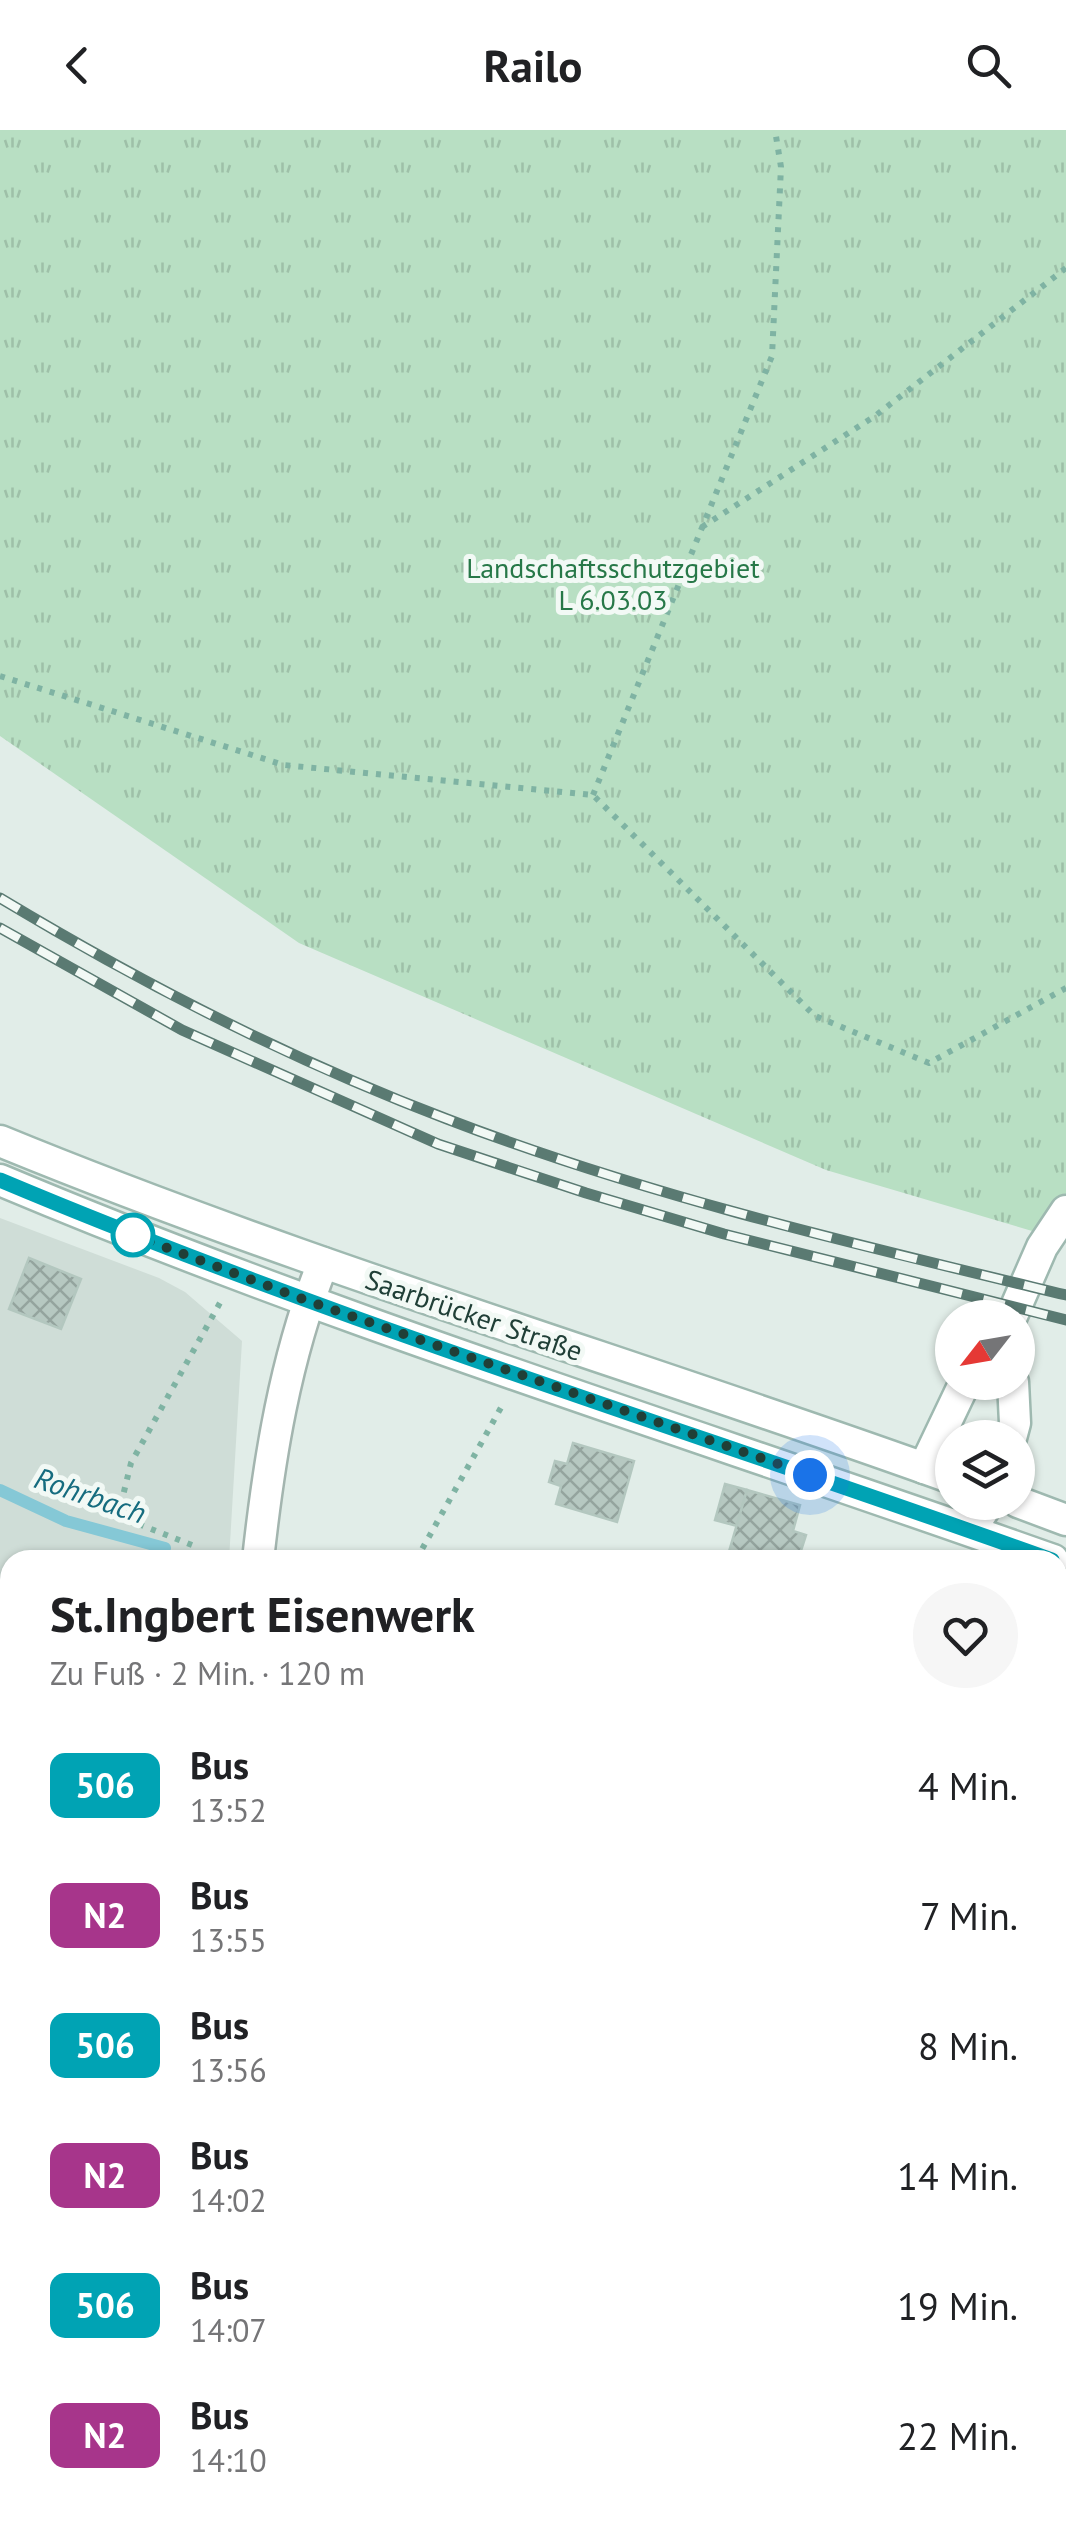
<!DOCTYPE html>
<html lang="de">
<head>
<meta charset="utf-8">
<style>
	:root { --surface:#fff; --page:#f6f6f6; --text:#202124; --muted:#757577 }
	body { margin:0; font-family:"PT Sans",sans-serif; background:var(--page); color:var(--text); height:100vh; display:flex; flex-direction:column; font-size:38px; white-space:nowrap }
	* { box-sizing:border-box; margin:0 }
	p { font-size:32px; color:var(--muted) }
	.icon { flex:none; width:55px; height:55px; fill:none; stroke:currentColor; stroke-width:2; stroke-linecap:round; stroke-linejoin:round }
	.map { position:relative; flex:1; overflow:hidden }
	.drawer { position:absolute; left:0px; top:1420px; width:1068px; height:972px; display:flex; flex-direction:column; background:var(--surface); border-radius:30px 30px 0 0; box-shadow:0 2px 8px #0004 }
	.drawer>* { flex:none }
	.badge { padding:0 20px; border-radius:15px; font-size:35px; line-height:65px }
	.needle { width:65px; rotate:239deg }
	.fabs { position:absolute; left:935px; top:1170px; display:grid; gap:20px }
	.fabs a { display:grid; place-items:center; width:100px; height:100px; border-radius:50%; background:var(--surface); box-shadow:0 2px 8px #0004; font-size:50px }
	.you { position:absolute; width:50px; height:50px; margin:-25px; border:8px solid #fff; border-radius:50%; background:#1a73e8; box-shadow:0 0 0 15px #1a73e833 }
	.map>.badge { position:absolute; translate:-50% -50%; box-shadow:0 0 0 5px #fff }
	.round { display:grid; place-items:center; flex:none; width:105px; height:105px; border-radius:52px; background:var(--page) }
	.summary { display:flex; align-items:center; justify-content:space-between; height:170px; padding:0 50px }
	h1 { font-size:48px; font-weight:700; line-height:75px }
	ul { padding:0; list-style:none }
	li { display:flex; align-items:center; gap:30px; height:130px; padding:0 50px }
	li div { flex:1 }
	li b { display:block; font-size:38px }
	li em { font-style:normal }
	li .badge { min-width:110px; font-weight:700; text-align:center }
	header { display:flex; justify-content:space-between; align-items:center; height:130px; padding:0 50px; background:var(--surface); font-size:45px; font-weight:700 }
	.map>svg:first-child { display:block }
</style>
</head>
<body>
<header><svg class="icon" aria-label="back" viewBox="0 0 24 24"><path d="M15 5l-7 7 7 7"/></svg>Railo<svg class="icon" aria-label="search" viewBox="0 0 24 24"><circle cx="10" cy="10" r="6"/><path d="M15 15l6 6"/></svg></header>
<div class="map">
<svg width="1066" height="2392" viewBox="0 0 1066 2392">
	<defs>
		<pattern id="forest-crowns" width="20" height="18" patternUnits="userSpaceOnUse" patternTransform="scale(2.5)"><rect width="20" height="18" fill="#b8dfc3"/><path d="M2 6a3 3 0 1 1 6 0M12 15a3 3 0 1 1 6 0" fill="none" stroke="#9ec0a8"/></pattern>
		<pattern id="park-tufts" width="24" height="20" patternUnits="userSpaceOnUse" patternTransform="scale(2.5)"><rect width="24" height="20" fill="#b8dfc3"/><path d="M3 7l-1-3M5 7V3M7 7l1-3M15 17l-1-3M17 17v-4M19 17l1-3" fill="none" stroke="#9ec0a8"/></pattern>
		<pattern id="building-cross-hatch" width="8" height="8" patternUnits="userSpaceOnUse" patternTransform="scale(2.5)"><rect width="8" height="8" fill="#b6c8c1"/><path d="M0 0l8 8M0 8l8-8" fill="none" stroke="#94a49e"/></pattern>
	</defs>
	<rect width="100%" height="100%" fill="#e1ede8"/>
	<path fill="#cfddd7" d="M0,1088L159,1148L185,1162L242,1211L229,1430H10V2382L209,2383L194,2392H0Z"/>
	<path fill="url(#forest-crowns)" d="M208,2383H276L281,2392H193Z"/>
	<path fill="url(#park-tufts)" d="M0,0H1066V1111L826,1040L299,813L0,606Z"/>
	<g fill="none" stroke-linecap="round" stroke-linejoin="round">
		<g stroke="#85c8d6" stroke-width="12">
			<path d="M0,1360L66,1391L165,1418"/>
			<path d="M1058,1659L1066,1661"/>
		</g>
	</g>
	<g fill="url(#building-cross-hatch)" stroke="#b3c7bf" stroke-width="2.5">
		<path d="M29,1128L81,1149L61,1199L9,1179Z"/>
		<path d="M573,1313L634,1331L617,1392L556,1374L561,1356L549,1352L555,1331L567,1334Z"/>
		<path d="M725,1354L747,1360L737,1396L715,1390Z"/>
		<path d="M747,1360L800,1375L793,1401L806,1405L798,1430H747L728,1425Z"/>
		<path d="M1058,2247L1066,2250L1065,2289L1058,2287Z"/>
		<path d="M437,2382H506L503,2392H476Z"/>
		<path d="M506,2382H593L590,2392H503Z"/>
		<path d="M633,2382H700L698,2392H631Z"/>
	</g>
	<g fill="none" stroke-linecap="round" stroke-linejoin="round">
		<defs>
			<g id="service">
				<path d="M0,1532L10,1516"/>
				<path d="M0,2157H10"/>
			</g>
			<g id="minor">
				<path d="M258,1430C269,1329 285,1228 323,1133"/>
				<path d="M1058,2215L1066,2218"/>
			</g>
			<g id="secondary">
				<path d="M0,1011C312,1139 636,1234 952,1348"/>
				<path d="M0,1050C344,1195 701,1305 1053,1430"/>
				<path d="M1011,1188L1042,1117L1066,1081"/>
				<path d="M1011,1308L1015,1293L1013,1252"/>
				<path d="M924,1338L965,1252"/>
				<path d="M1018,1372L1066,1390"/>
				<path d="M955,1395L979,1387L989,1372"/>
			</g>
		</defs>
		<use href="#service" stroke="#a3b5af" stroke-width="25"/>
		<use href="#minor" stroke="#a3b5af" stroke-width="35"/>
		<use href="#secondary" stroke="#9eb9b0" stroke-width="35"/>
		<g stroke="#7fb3a3" stroke-width="6" stroke-dasharray="5 8" stroke-linecap="butt">
			<path d="M702,397L875,286L1066,138"/>
			<path d="M0,546L284,635L593,665L815,886L929,933L1066,858"/>
			<path d="M593,665L772,226L781,37L775,0"/>
			<path d="M192,1415L118,1386L131,1333L221,1171"/>
			<path d="M416,1430L503,1274"/>
			<path d="M276,2382L278,2392"/>
		</g>
		<use href="#service" stroke="#fff" stroke-width="20"/>
		<use href="#minor" stroke="#fff" stroke-width="30"/>
		<use href="#secondary" stroke="#fff" stroke-width="30"/>
		<defs>
			<g id="rail">
				<path d="M0,768C143,854 291,930 447,989C647,1066 858,1115 1066,1165"/>
				<path d="M0,798L182,900L438,1014L586,1063L724,1104L1066,1190"/>
			</g>
		</defs>
		<use href="#rail" stroke="#5a7a72" stroke-width="11"/>
		<use href="#rail" stroke="#f2f9f5" stroke-width="8" stroke-dasharray="22" stroke-linecap="butt"/>
	</g>
	<g fill="none" stroke-linecap="round" stroke-linejoin="round">
		<defs>
			<path id="line" d="M0,1050C344,1195 701,1304 1052,1430"/>
		</defs>
		<use href="#line" stroke="#fff" stroke-width="22"/>
		<use href="#line" stroke="#00a3b4" stroke-width="15"/>
		<path stroke="#203f37" stroke-width="10" stroke-dasharray="0 18" d="M133,1105L308,1171L810,1345"/>
	</g>
	<circle fill="#fff" stroke="#00a3b4" stroke-width="5" cx="133" cy="1105" r="20"/>
	<g text-anchor="middle" stroke-width="10" stroke-linejoin="round" paint-order="stroke">
		<g font-size="28" fill="#277848" stroke="#f2f9f5">
			<text x="613" y="448">Landschaftsschutzgebiet<tspan x="613" dy="32">L 6.03.03</tspan></text>
		</g>
		<g font-size="28" fill="#203f37" stroke="#f2f9f5">
			<text transform="translate(474 1185) rotate(19)" y="10">Saarbrücker Straße</text>
		</g>
		<g font-size="30" font-style="italic" fill="#166c7f" stroke="#f2f9f5">
			<text transform="translate(90 1366) rotate(19)" y="10">Rohrbach</text>
		</g>
	</g>
</svg>
<div class="fabs">
<a><svg class="needle" viewBox="-14 -14 28 28"><path d="M0-13l5 13h-10z" fill="#e53935"/><path d="M0 13l5-13h-10z" fill="#757577"/></svg></a>
<a><svg class="icon" aria-label="layers" viewBox="0 0 24 24"><path d="M12 4l9 5-9 5-9-5zM3 14l9 5 9-5"/></svg></a>
</div>
<div class="you" style="left:810px;top:1345px"></div>
<section class="drawer">
<div class="summary"><div><h1>St.Ingbert Eisenwerk</h1><p>Zu Fuß · 2 Min. · 120 m</p></div><a class="round"><svg class="icon" aria-label="heart" viewBox="0 0 24 24"><path d="M12 20l-8-8c-3-5 5-10 8-4 3-6 11-1 8 4z"/></svg></a></div>
<ul>
<li><span class="badge" style="background:#00a3b4;color:#fff">506</span><div><b>Bus</b><p>13:52</p></div><em>4 Min.</em></li>
<li><span class="badge" style="background:#a7358b;color:#fff">N2</span><div><b>Bus</b><p>13:55</p></div><em>7 Min.</em></li>
<li><span class="badge" style="background:#00a3b4;color:#fff">506</span><div><b>Bus</b><p>13:56</p></div><em>8 Min.</em></li>
<li><span class="badge" style="background:#a7358b;color:#fff">N2</span><div><b>Bus</b><p>14:02</p></div><em>14 Min.</em></li>
<li><span class="badge" style="background:#00a3b4;color:#fff">506</span><div><b>Bus</b><p>14:07</p></div><em>19 Min.</em></li>
<li><span class="badge" style="background:#a7358b;color:#fff">N2</span><div><b>Bus</b><p>14:10</p></div><em>22 Min.</em></li>
</ul>
</section>
</div>
</body>
</html>
